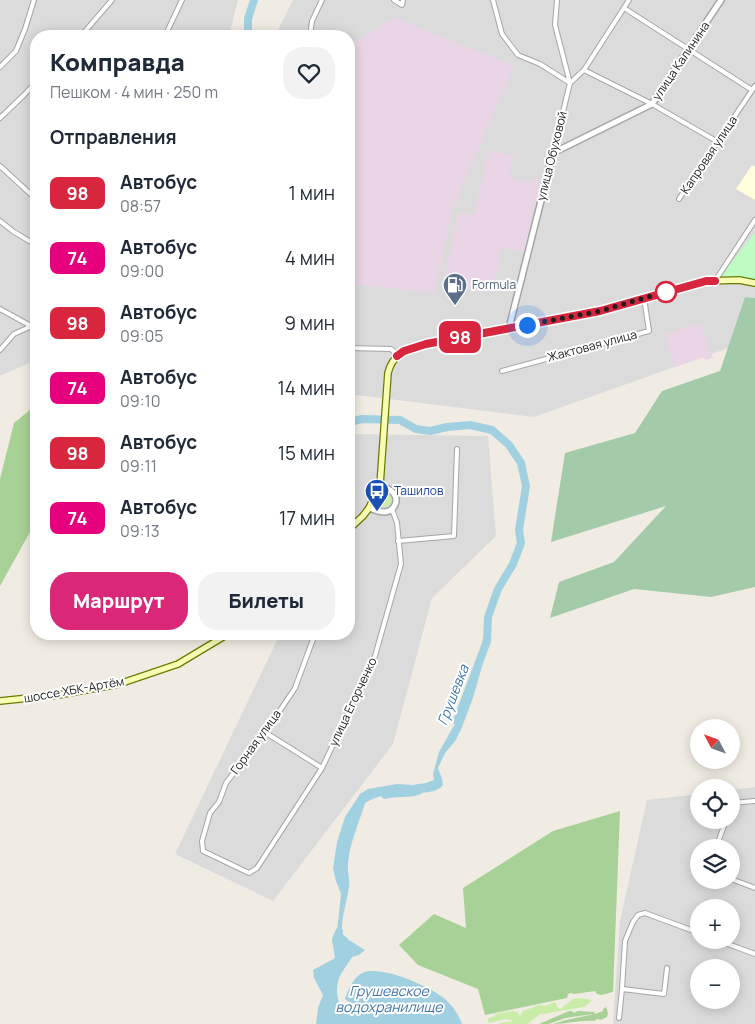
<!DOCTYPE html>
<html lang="ru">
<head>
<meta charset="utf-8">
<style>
	:root { --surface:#fff; --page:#f2f2f3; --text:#1f2937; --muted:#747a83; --accent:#db2777 }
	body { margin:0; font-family:Manrope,sans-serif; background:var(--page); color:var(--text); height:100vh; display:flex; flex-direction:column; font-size:19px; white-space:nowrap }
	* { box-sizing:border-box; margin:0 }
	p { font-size:16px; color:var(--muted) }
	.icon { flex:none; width:28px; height:28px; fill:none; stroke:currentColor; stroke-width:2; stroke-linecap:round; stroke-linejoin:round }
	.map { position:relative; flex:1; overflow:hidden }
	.details { position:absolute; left:30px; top:30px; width:325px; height:610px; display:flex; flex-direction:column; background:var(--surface); border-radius:20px; box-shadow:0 2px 12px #0003 }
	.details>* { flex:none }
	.badge { padding:0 10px; border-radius:8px; font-size:18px; line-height:32px }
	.needle { width:32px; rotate:311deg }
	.controls { position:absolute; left:690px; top:719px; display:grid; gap:10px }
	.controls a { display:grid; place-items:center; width:50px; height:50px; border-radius:50%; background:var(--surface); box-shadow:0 2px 12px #0003; font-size:25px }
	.you { position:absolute; width:25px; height:25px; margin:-12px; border:4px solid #fff; border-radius:50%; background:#1a73e8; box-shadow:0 0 0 8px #1a73e833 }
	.map>.badge { position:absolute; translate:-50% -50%; box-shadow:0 0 0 2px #fff }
	h2 { padding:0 20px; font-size:19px; line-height:45px }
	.round { display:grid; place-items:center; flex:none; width:52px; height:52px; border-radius:20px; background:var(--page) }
	.head { display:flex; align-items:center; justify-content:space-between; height:85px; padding:0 20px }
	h1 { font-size:24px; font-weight:800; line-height:38px }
	.button { display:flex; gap:10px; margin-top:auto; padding:10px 20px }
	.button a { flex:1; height:58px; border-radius:20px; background:var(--accent); color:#fff; font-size:20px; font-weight:800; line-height:58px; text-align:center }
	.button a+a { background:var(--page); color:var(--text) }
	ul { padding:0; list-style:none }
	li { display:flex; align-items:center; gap:15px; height:65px; padding:0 20px }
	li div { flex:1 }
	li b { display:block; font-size:19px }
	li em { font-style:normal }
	li .badge { min-width:55px; font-weight:700; text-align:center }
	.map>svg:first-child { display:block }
</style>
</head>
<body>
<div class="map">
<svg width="755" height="1024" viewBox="0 0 755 1024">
	<rect width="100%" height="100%" fill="#f0ece3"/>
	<g fill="#dcdbdb" fill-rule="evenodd">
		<path d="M0,0H238L229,36H36V360L0,376Z"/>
		<path d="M293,0H755V298L745,297L728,348L534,417L349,394V36H275Z"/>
		<path d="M349,434L488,436L496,536L432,598L393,744L273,901L175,854L280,634H349Z"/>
		<path d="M755,787V1024H613L620,921L647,800L699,794V820H731V790ZM699,848H731V880H699ZM699,908H731V940H699ZM699,968H731V1000H699Z"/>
	</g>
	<g fill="#e9d5e5">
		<path d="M394,17L514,66L452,210L435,293L349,284V48L352,44Z"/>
		<path d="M489,150L514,155L509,178L532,182L533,178L539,179L536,191L538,192L524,252L502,248L492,292L444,282L458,213L474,215Z"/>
		<path d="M701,323L713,358L705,360L704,357L675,367L664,335Z"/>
	</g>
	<path fill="#ffd" d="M752,165L755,167V200L736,189Z"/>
	<g fill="#c9eda6">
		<circle cx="384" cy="499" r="8"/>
		<path d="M580,998L592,1000L587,1005L584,1007L553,1012L547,1014H540L531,1021L528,1024H499C503,1021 508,1023 513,1021L512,1020L505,1019L489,1023L487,1021L489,1018L495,1016V1014L512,1011L518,1012L520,1016L523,1011L539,1005L545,1006L555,1002L558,1008L560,1009L573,999Z"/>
	</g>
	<g fill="#a7d196">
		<path d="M36,405V521L0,586V479L14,423Z"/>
		<path d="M620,811L613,992L601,995L597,994L595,991L574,994L571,993L568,994L567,998L485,1015L478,989L418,965L399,945L434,914L466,928L463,888L553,831Z"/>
		<path d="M606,1007L608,1013L607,1017L601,1020L597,1019L594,1021C580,1020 567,1024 553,1024L566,1020L590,1015L593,1014L565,1018L549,1024H539L569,1011H572L574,1013L578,1011L594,1012L595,1013V1014L603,1011V1009Z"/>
	</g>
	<path fill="#a3caa9" d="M745,297L755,298V587L711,597L634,589L550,618L559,582L614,562L666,506L551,542L565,453L635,433L662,391L720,371Z"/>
	<path fill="#befcc3" d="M754,234L755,235V282L737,278H719Z"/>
	<path fill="#a1d1e0" d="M483,637L487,641L485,656L473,698L462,727L456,740L445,753L438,768L442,779L443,785C432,798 407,790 392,793C383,795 373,798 365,803C359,823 350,842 348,863C347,871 350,879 349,887C347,902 341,918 342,933L349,940L365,950L359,955L352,957C348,964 342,971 339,978C335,991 336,1008 351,1013C355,1014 360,1012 363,1011L365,1007C357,1004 351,1004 345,999C348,990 353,978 362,973C380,964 430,986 445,999C452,1005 459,1015 462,1024H316L318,1008L323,995L314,978L313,970L339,956L336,940L341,894L336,881L333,869L337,842L345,817L360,794L368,789L397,784L412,785L426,783L434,780L433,774L439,752L460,715L481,656Z"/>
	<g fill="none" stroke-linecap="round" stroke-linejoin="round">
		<g stroke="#a1d1e0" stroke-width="8">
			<path d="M246,36L248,34V19L254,0"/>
			<path d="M349,422L362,419L400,420L416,429L430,431L447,427L470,425L492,430L509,445L521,463L526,486L519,530L521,543L513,564L498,589L488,617L487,641L457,721"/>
			<path d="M385,795C396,791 407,795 418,791"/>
			<path d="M337,962L339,957L336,940L339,932"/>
		</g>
		<defs>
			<g id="minor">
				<path d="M394,0L402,5L403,0"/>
				<path d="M493,0L502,34L518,55L540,64L570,83"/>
				<path d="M557,0L555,25L570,83"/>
				<path d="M624,8L752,90"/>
				<path d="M81,36L112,0"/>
				<path d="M165,36L182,0"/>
				<path d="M310,36L312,21L322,0"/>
				<path d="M0,67L16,51L25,29L34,0"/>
				<path d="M584,70L652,104L718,142"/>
				<path d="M0,118L24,95L36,82"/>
				<path d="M553,153L570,83L584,70L629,0"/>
				<path d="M0,166L36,199"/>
				<path d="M679,199L755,86"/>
				<path d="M0,221L14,232L36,245"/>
				<path d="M715,281L755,220"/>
				<path d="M0,309L31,326"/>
				<path d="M349,348L391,349L397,355"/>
				<path d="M0,350L14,334L36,324"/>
				<path d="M502,371L649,331L644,298"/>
				<path d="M398,541L454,536L457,449"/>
				<path d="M315,634L295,688L271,724L263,731L250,752L226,783L219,802L210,813L202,841L203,851L249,873L257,868L322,768L375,656L401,564L397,523L392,509"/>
				<path d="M263,731L322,768"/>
				<path d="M731,803L755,801"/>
				<path d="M716,848L725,823V820"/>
				<path d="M731,879L755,888"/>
				<path d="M717,940L755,954"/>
				<path d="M622,989L664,994L667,968"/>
				<path d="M619,1018L622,989L625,941L633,922L638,915L645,913L699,933"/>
			</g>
			<g id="tertiary">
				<path d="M509,328L553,153L652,104L721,0"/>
				<path d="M369,508C374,510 379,512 385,512C394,511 399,501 394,494C391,489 384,487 380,485"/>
			</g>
			<g id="secondary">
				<path d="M349,529L363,516L369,508L380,485L388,373C393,352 408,350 427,344L600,311L706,281L739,280L755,283"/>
				<path d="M0,701L58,695L119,684L178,664L228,634"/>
			</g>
		</defs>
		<use href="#minor" stroke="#a5a5a5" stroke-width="6"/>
		<use href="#tertiary" stroke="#a5a5a5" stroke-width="8"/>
		<use href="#secondary" stroke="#6d7a00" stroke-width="8"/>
		<use href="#minor" stroke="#fff" stroke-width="4"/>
		<use href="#tertiary" stroke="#fff" stroke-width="5"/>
		<use href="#secondary" stroke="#f9fdb4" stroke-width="5.5"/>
	</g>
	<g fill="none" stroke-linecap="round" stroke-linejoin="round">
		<defs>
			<path id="line" d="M397,356L404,351L426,344L600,311L706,281H715"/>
		</defs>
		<use href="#line" stroke="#fff" stroke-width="11"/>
		<use href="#line" stroke="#d7263d" stroke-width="8"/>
		<path stroke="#1e1e1e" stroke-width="5" stroke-dasharray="0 9" d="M527,325L600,311L672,290L666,292"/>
	</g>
	<defs>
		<symbol id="fuel-pin" viewBox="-11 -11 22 30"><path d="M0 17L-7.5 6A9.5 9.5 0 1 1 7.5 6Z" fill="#5c6f8a" stroke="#fff"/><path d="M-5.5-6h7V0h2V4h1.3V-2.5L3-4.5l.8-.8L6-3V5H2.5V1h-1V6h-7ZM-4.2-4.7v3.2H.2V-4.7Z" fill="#fff"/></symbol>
		<symbol id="bus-pin" viewBox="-11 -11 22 30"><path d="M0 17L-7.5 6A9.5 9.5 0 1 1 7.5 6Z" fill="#1a4fb4" stroke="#fff"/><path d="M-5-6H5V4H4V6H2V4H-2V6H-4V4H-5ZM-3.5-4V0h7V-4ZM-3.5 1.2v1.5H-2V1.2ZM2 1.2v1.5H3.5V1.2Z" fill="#fff"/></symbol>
	</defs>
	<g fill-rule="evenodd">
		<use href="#fuel-pin" x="441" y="271" width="28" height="38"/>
		<use href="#bus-pin" x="363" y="477" width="28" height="38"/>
	</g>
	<circle fill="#fff" stroke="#d7263d" stroke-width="2.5" cx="666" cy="292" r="10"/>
	<g text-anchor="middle" stroke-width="4" stroke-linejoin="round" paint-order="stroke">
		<g font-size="12" fill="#1e1e1e" stroke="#fff">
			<text transform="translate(681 61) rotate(-56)" y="4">улица Калинина</text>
			<text transform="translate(709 155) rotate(-56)" y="4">Капровая улица</text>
			<text transform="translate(552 156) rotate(-76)" y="4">улица Обуховой</text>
			<text transform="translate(592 346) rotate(-15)" y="4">Жактовая улица</text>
			<text transform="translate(74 690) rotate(-10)" y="4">шоссе ХБК-Артём</text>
			<text transform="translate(353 702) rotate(-65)" y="4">улица Егорченко</text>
			<text transform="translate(256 742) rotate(-54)" y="4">Горная улица</text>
		</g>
		<g font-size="12" fill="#4e5e75" stroke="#fff" text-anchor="start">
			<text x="472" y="289">Formula</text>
		</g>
		<g font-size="12" fill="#164399" stroke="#fff" text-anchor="start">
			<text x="394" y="495">Ташилов</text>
		</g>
		<g font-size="14" font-style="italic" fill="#4277ab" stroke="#fff">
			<text transform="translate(453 695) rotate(-69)" y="5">Грушевка</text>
			<text x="389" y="996">Грушевское<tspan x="389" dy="16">водохранилище</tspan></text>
		</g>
	</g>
</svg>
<div class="controls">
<a><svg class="needle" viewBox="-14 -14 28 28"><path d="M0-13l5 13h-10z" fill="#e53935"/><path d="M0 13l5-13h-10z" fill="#747a83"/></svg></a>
<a><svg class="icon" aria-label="locate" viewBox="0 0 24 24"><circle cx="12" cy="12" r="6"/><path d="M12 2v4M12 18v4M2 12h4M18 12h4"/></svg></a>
<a><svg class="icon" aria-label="layers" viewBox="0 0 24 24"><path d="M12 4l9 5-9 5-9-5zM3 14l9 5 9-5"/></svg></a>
<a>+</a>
<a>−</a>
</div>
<div class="you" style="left:527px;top:325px"></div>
<b class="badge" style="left:460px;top:337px;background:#d7263d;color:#fff">98</b>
<section class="details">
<div class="head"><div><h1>Комправда</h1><p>Пешком · 4 мин · 250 m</p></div><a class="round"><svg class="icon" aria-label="heart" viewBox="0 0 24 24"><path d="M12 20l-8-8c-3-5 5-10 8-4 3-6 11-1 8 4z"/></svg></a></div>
<h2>Отправления</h2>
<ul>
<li><span class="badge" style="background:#d7263d;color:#fff">98</span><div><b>Автобус</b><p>08:57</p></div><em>1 мин</em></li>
<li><span class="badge" style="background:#e6007e;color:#fff">74</span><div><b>Автобус</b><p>09:00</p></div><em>4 мин</em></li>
<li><span class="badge" style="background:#d7263d;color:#fff">98</span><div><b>Автобус</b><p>09:05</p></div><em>9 мин</em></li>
<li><span class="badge" style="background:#e6007e;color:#fff">74</span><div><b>Автобус</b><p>09:10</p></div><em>14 мин</em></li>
<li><span class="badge" style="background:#d7263d;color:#fff">98</span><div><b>Автобус</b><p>09:11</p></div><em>15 мин</em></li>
<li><span class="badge" style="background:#e6007e;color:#fff">74</span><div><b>Автобус</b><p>09:13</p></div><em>17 мин</em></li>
</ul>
<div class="button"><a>Маршрут</a><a>Билеты</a></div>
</section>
</div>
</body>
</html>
